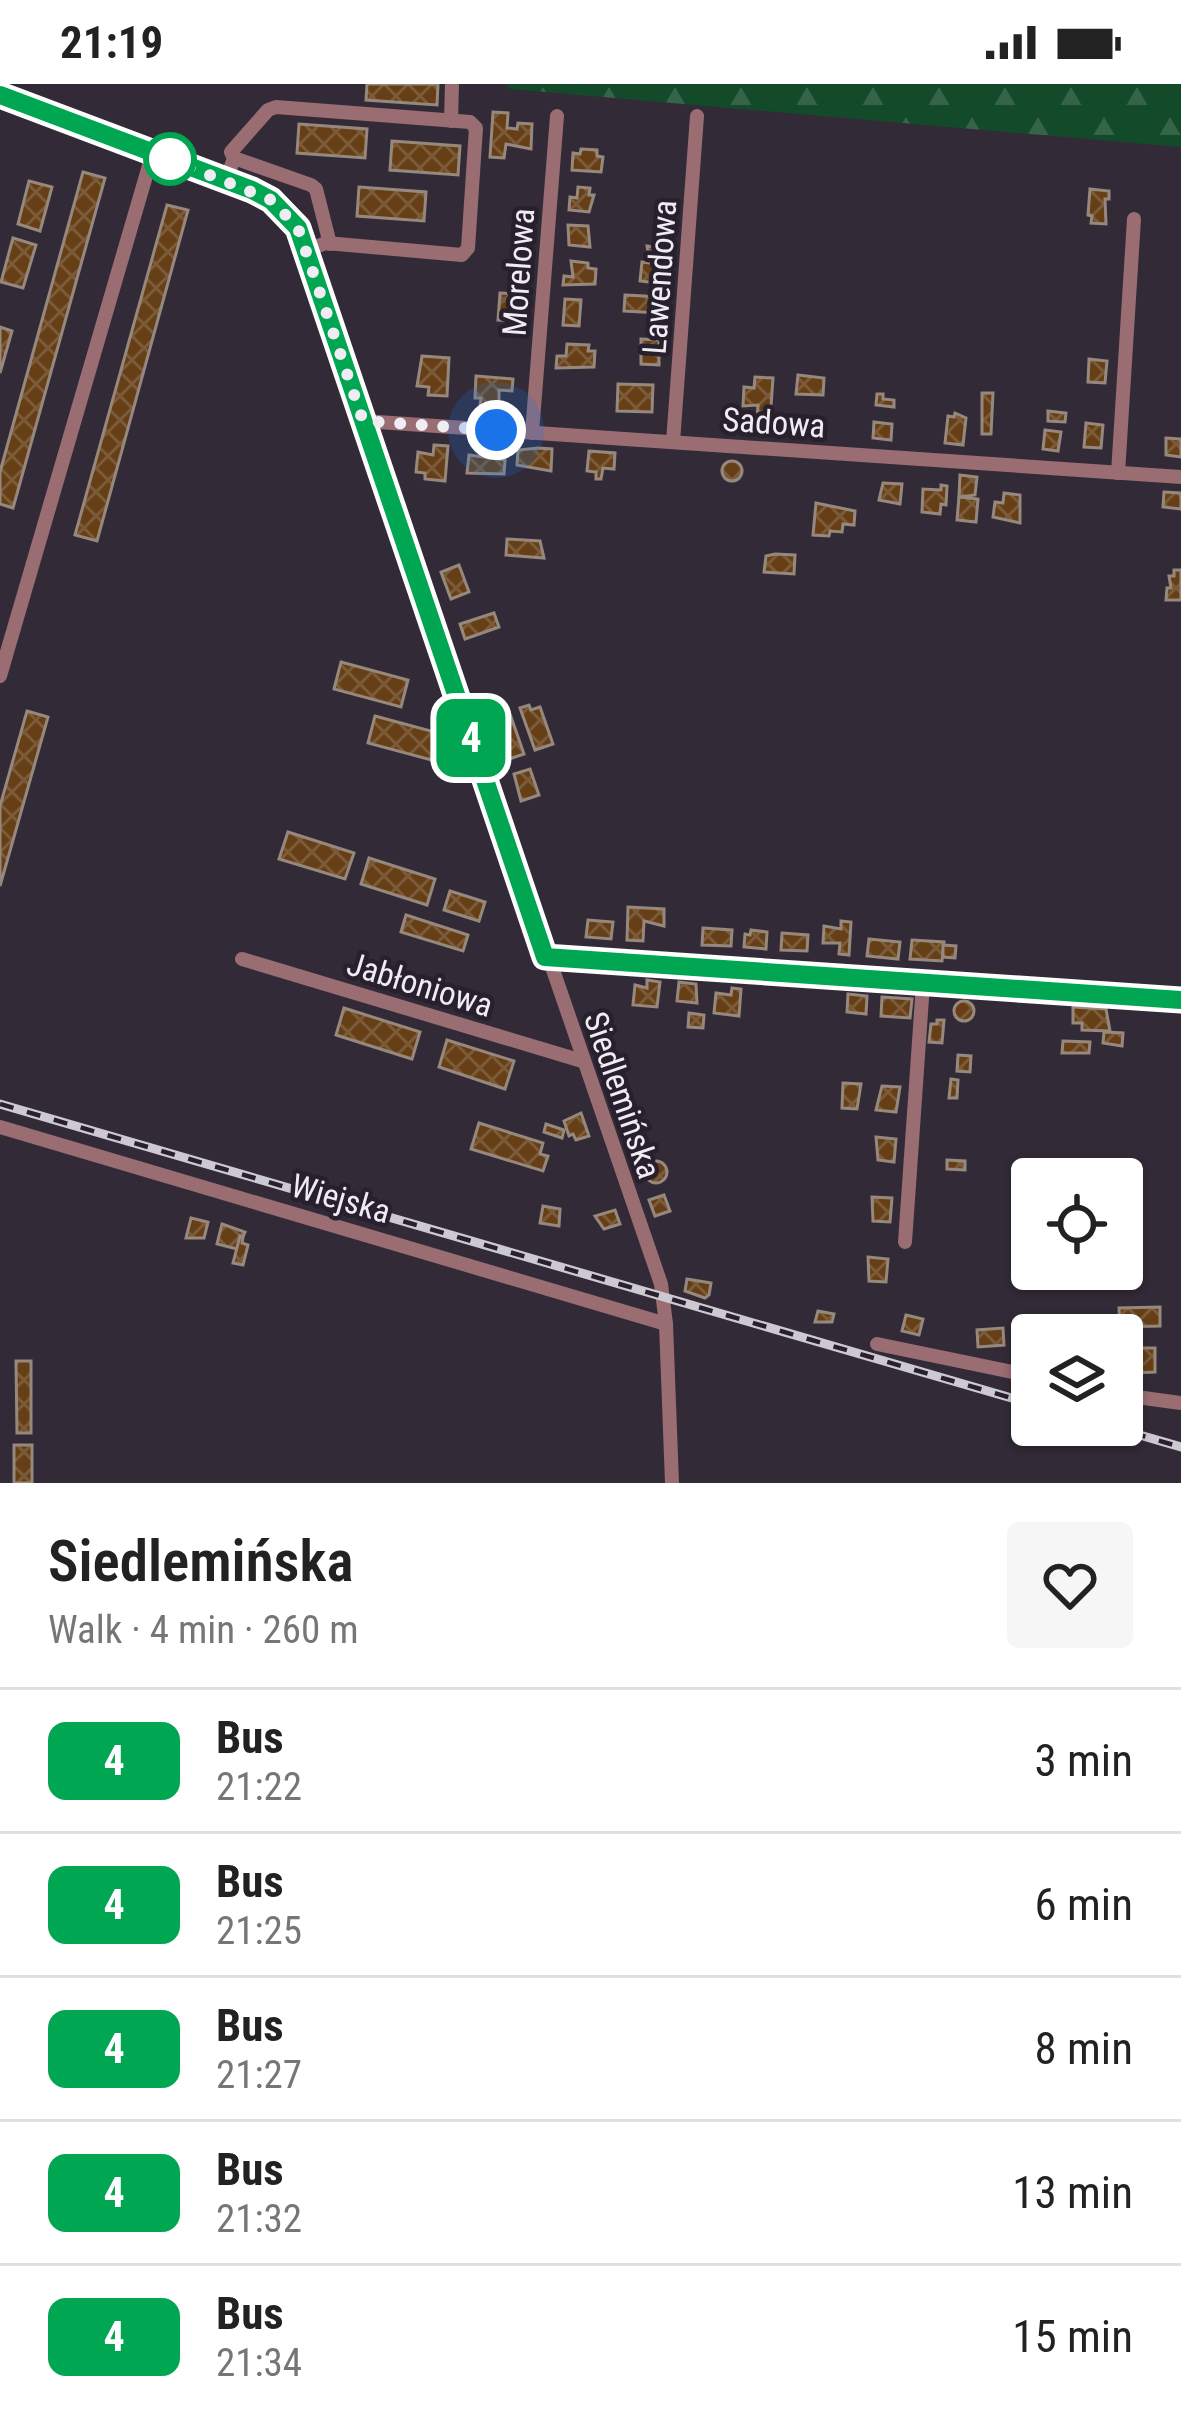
<!DOCTYPE html>
<html lang="en">
<head>
<meta charset="utf-8">
<style>
	:root { --surface:#fff; --page:#f6f6f6; --text:#222; --muted:#767676; --line:#e0e0e0 }
	body { margin:0; font-family:"Roboto Condensed",sans-serif; background:var(--page); color:var(--text); height:100vh; display:flex; flex-direction:column; font-size:45px; white-space:nowrap }
	* { box-sizing:border-box; margin:0 }
	p { font-size:39px; color:var(--muted) }
	.icon { flex:none; width:66px; height:66px; fill:none; stroke:currentColor; stroke-width:2; stroke-linecap:round; stroke-linejoin:round }
	.map { position:relative; height:1399px; overflow:hidden }
	.details { display:flex; flex-direction:column; background:var(--surface); flex:1 }
	.details>* { flex:none }
	.badge { padding:0 24px; border-radius:18px; font-size:42px; line-height:78px }
	.controls { position:absolute; left:1011px; top:1074px; display:grid; gap:24px }
	.controls a { display:grid; place-items:center; width:132px; height:132px; border-radius:12px; background:var(--surface); box-shadow:0 3px 9px #0004; font-size:60px }
	.you { position:absolute; width:60px; height:60px; margin:-30px; border:9px solid #fff; border-radius:50%; background:#1a73e8; box-shadow:0 0 0 18px #1a73e833 }
	.map>.badge { position:absolute; translate:-50% -50%; box-shadow:0 0 0 6px #fff }
	.round { display:grid; place-items:center; flex:none; width:126px; height:126px; border-radius:12px; background:var(--page) }
	.overview { display:flex; align-items:center; justify-content:space-between; height:204px; padding:0 48px }
	h1 { font-size:57px; font-weight:600; line-height:90px }
	ul { padding:0; list-style:none }
	li { display:flex; align-items:center; gap:36px; height:144px; padding:0 48px; border-top:3px solid var(--line) }
	li div { flex:1 }
	li b { display:block; font-size:45px }
	li em { font-style:normal }
	li .badge { min-width:132px; font-weight:700; text-align:center }
	.status { display:flex; justify-content:space-between; align-items:center; height:84px; padding:0 60px; background:var(--surface); direction:ltr }
	.status svg { height:33px; fill:currentColor }
	.map>svg:first-child { display:block }
</style>
</head>
<body>
<div class="status"><b>21:19</b><svg viewBox="0 0 49 12"><path d="M0 12V9h3v3zM5 12V6h3v6zM10 12V3h3v9zM15 12V0h3v12zM26 1h20v11H26zM47 4h2v5h-2z"/></svg></div>
<div class="map">
<svg width="1181" height="1399" viewBox="0 0 1181 1399">
	<defs>
		<pattern id="forest-firs" width="22" height="20" patternUnits="userSpaceOnUse" patternTransform="scale(3)"><rect width="22" height="20" fill="#134a29"/><path d="M5 1l3.5 6h-7zM16 11l3.5 6h-7z" fill="#366449"/></pattern>
		<pattern id="building-cross-hatch" width="8" height="8" patternUnits="userSpaceOnUse" patternTransform="scale(3)"><rect width="8" height="8" fill="#663f17"/><path d="M0 0l8 8M0 8l8-8" fill="none" stroke="#7c5b39"/></pattern>
	</defs>
	<rect width="100%" height="100%" fill="#322b37"/>
	<path fill="url(#forest-firs)" d="M506,0H1181V63L511,5Z"/>
	<g fill="url(#building-cross-hatch)" stroke="#96887c" stroke-width="3">
		<path d="M367,0H438L437,21L366,16Z"/>
		<path d="M493,28L508,29L507,44L517,45L518,39L532,40L531,65L506,60L504,74L490,73Z"/>
		<path d="M299,40L367,45L365,74L297,69Z"/>
		<path d="M392,57L460,62L458,91L390,86Z"/>
		<path d="M581,65L597,66V72L603,73L601,88L572,86L573,69L580,70Z"/>
		<path d="M83,88L105,94L13,424L0,420V388Z"/>
		<path d="M29,97L52,103L40,147L18,140Z"/>
		<path d="M359,103L426,108L424,137L357,132Z"/>
		<path d="M578,103L590,104L589,111H594L589,128L569,126L570,113L577,114Z"/>
		<path d="M1090,105L1109,107V115H1105L1106,140L1091,139L1092,132L1088,131Z"/>
		<path d="M167,121L188,126L97,457L75,451Z"/>
		<path d="M568,141L588,142L590,163L569,161Z"/>
		<path d="M13,154L36,161L23,204L1,198Z"/>
		<path d="M647,162L660,164L658,181L665,182L664,193H658L657,199L640,197L642,178L650,179Z"/>
		<path d="M571,177L588,179V184L596,185L595,200L563,201L564,192L573,193Z"/>
		<path d="M500,209L519,210L517,237L498,236Z"/>
		<path d="M625,211L662,213L661,229L624,227Z"/>
		<path d="M565,215L581,216L579,242L563,241Z"/>
		<path d="M0,243L12,247L0,289Z"/>
		<path d="M641,255L659,256V281L641,280Z"/>
		<path d="M567,260L589,261L588,267H595L594,283L556,284L557,272H566Z"/>
		<path d="M422,272L449,274L447,312L428,311L429,303L417,302Z"/>
		<path d="M1089,275L1107,277L1105,299L1088,298Z"/>
		<path d="M798,291L824,294L823,311L796,310Z"/>
		<path d="M476,292L513,295L512,307L499,306V323L480,322L481,314H475Z"/>
		<path d="M755,293L773,294L770,337L757,336L758,321L743,322L744,303L754,304Z"/>
		<path d="M618,300L653,301L652,328L617,327Z"/>
		<path d="M982,309H993L991,350H982Z"/>
		<path d="M877,310H883V315L894,316V323L876,321Z"/>
		<path d="M1048,327L1066,329L1065,338L1048,337Z"/>
		<path d="M955,329L966,334L963,361L945,359L948,332L954,333Z"/>
		<path d="M874,338L892,340L891,356L873,354Z"/>
		<path d="M1086,339L1103,341L1101,364L1084,363Z"/>
		<path d="M1045,346L1061,348L1058,367L1043,365Z"/>
		<path d="M1166,354L1181,355V373L1166,371Z"/>
		<path d="M434,361L448,362L445,397L425,395V389L416,388L418,368L433,371Z"/>
		<path d="M538,364L552,365L551,387L517,381L518,366Z"/>
		<path d="M589,367L615,369L614,385L603,384L601,395H596V388L587,387Z"/>
		<path d="M469,371L505,376L504,390L467,389Z"/>
		<circle cx="732" cy="387" r="10"/>
		<path d="M960,391L977,393L975,411L959,413Z"/>
		<path d="M883,399L902,400L900,420L879,416Z"/>
		<path d="M941,401L947,402L946,421L941,420L940,430L922,428L923,405L941,406Z"/>
		<path d="M1164,408L1181,409V425L1163,423Z"/>
		<path d="M1004,409L1020,411V439L993,433L995,418L1003,419Z"/>
		<path d="M959,413L978,415L976,438L957,436Z"/>
		<path d="M816,419L855,427L854,441L843,440L842,448L830,447L829,452L813,451Z"/>
		<path d="M507,455L540,457L544,474L506,471Z"/>
		<path d="M775,470L795,471L794,490L764,488L766,472Z"/>
		<path d="M459,481L469,508L451,515L441,488Z"/>
		<path d="M1174,486H1181V516H1166L1167,504H1171L1169,492H1174Z"/>
		<path d="M494,529L499,543L465,555L460,540Z"/>
		<path d="M341,578L408,596L401,623L334,605Z"/>
		<path d="M529,621L531,626L540,623L553,660L535,666L520,624Z"/>
		<path d="M27,627L48,633L0,802V722Z"/>
		<path d="M509,627L524,670L506,676L491,634Z"/>
		<path d="M375,632L442,650L435,677L368,659Z"/>
		<path d="M530,685L539,711L521,717L514,690Z"/>
		<path d="M288,748L354,769L345,795L279,775Z"/>
		<path d="M369,774L435,795L427,821L361,800Z"/>
		<path d="M450,807L485,818L479,837L444,826Z"/>
		<path d="M628,823L664,825V842L644,837L643,857L627,856Z"/>
		<path d="M406,831L468,851L463,867L401,848Z"/>
		<path d="M588,836L613,838L611,855L586,853Z"/>
		<path d="M841,837L851,838L849,871L839,870L840,859H823L824,842L841,845Z"/>
		<path d="M703,844L732,846L731,862L702,861Z"/>
		<path d="M751,846L767,848L766,865L744,863L745,850L750,851Z"/>
		<path d="M782,849L808,851L807,867L781,866Z"/>
		<path d="M869,855L900,858L898,875L867,872Z"/>
		<path d="M912,856L944,858L942,877L910,875Z"/>
		<path d="M943,861L956,862L955,874L943,873Z"/>
		<path d="M647,896L660,898L657,923L633,921L635,901L647,904Z"/>
		<path d="M679,898L696,900L697,919L677,917Z"/>
		<path d="M732,904L741,905L739,932L714,929L716,909L731,911Z"/>
		<path d="M848,910L867,912L866,930L847,928Z"/>
		<path d="M882,913L912,915L910,934L881,932Z"/>
		<circle cx="964" cy="927" r="10"/>
		<path d="M1073,923L1106,925L1110,947L1082,946V939H1073Z"/>
		<path d="M344,924L420,948L412,975L336,951Z"/>
		<path d="M689,929L704,931L703,944L688,943Z"/>
		<path d="M937,936H944L942,959L929,958L931,940H937Z"/>
		<path d="M1104,948L1123,949L1122,962L1103,959Z"/>
		<path d="M447,956L514,977L505,1005L439,983Z"/>
		<path d="M1063,957L1090,958L1089,969H1062Z"/>
		<path d="M958,971L971,972L970,988L957,987Z"/>
		<path d="M951,995L958,996L957,1014H949Z"/>
		<path d="M843,999L861,1000L857,1025L842,1024Z"/>
		<path d="M882,1002L900,1003L896,1028L876,1026Z"/>
		<path d="M581,1029L589,1052L576,1056L573,1050L569,1052L564,1037Z"/>
		<path d="M479,1039L543,1059L540,1070L548,1072L543,1087L471,1065Z"/>
		<path d="M546,1040L564,1046L562,1054L544,1048Z"/>
		<path d="M876,1053L896,1055L894,1078L878,1076Z"/>
		<path d="M947,1076L965,1077V1086L947,1085Z"/>
		<circle cx="656" cy="1088" r="11"/>
		<path d="M664,1111L670,1127L655,1132L649,1116Z"/>
		<path d="M872,1113L892,1114L890,1138L873,1137Z"/>
		<path d="M543,1122L560,1125L559,1142L540,1139Z"/>
		<path d="M615,1126L620,1140L604,1145L595,1132Z"/>
		<path d="M191,1134L208,1138L204,1154H186Z"/>
		<path d="M222,1140L245,1148L237,1165L217,1160Z"/>
		<path d="M240,1152L243,1153L242,1159L248,1161L243,1181L233,1179Z"/>
		<path d="M868,1173L888,1175L886,1198L869,1197Z"/>
		<path d="M687,1195L711,1199L709,1211L705,1214L685,1207Z"/>
		<path d="M1160,1223V1242L1120,1243L1119,1224Z"/>
		<path d="M818,1227L834,1230L832,1238H815Z"/>
		<path d="M906,1231L923,1235L919,1251L902,1247Z"/>
		<path d="M1003,1244L1004,1261L978,1263L977,1246Z"/>
		<path d="M1021,1249L1039,1248L1048,1251H1032V1268H1022Z"/>
		<path d="M1133,1264H1155V1288L1133,1289Z"/>
		<path d="M16,1277H31V1349H17Z"/>
		<rect x="14" y="1361" width="18" height="38"/>
	</g>
	<g fill="none" stroke-linecap="round" stroke-linejoin="round">
		<g stroke="#996d72" stroke-width="14">
			<path d="M0,11L252,107L285,128L298,144L661,1200L666,1240L672,1399"/>
			<path d="M451,37L452,0"/>
			<path d="M234,74L311,101L316,105L330,160"/>
			<path d="M226,97L234,74L231,68L268,26L276,23L470,38L476,44L468,164L462,171L326,159L307,166"/>
			<path d="M363,337L1181,393"/>
			<path d="M532,349L557,32"/>
			<path d="M673,358L697,32"/>
			<path d="M1118,389L1134,135"/>
			<path d="M0,592L153,68"/>
			<path d="M545,873L1181,916"/>
			<path d="M242,875L582,977"/>
			<path d="M0,1043L666,1240"/>
			<path d="M905,1158L923,900"/>
			<path d="M877,1260L1032,1292"/>
			<path d="M1122,1311L1181,1319"/>
		</g>
		<defs>
			<g id="rail">
				<path d="M0,1020L1032,1320"/>
				<path d="M1105,1341L1181,1363"/>
			</g>
		</defs>
		<use href="#rail" stroke="#cdc9d2" stroke-width="9"/>
		<use href="#rail" stroke="#28212d" stroke-width="4.5" stroke-dasharray="14" stroke-linecap="butt"/>
	</g>
	<g fill="none" stroke-linecap="round" stroke-linejoin="round">
		<defs>
			<path id="line" d="M0,11L252,106L271,116L298,144L545,873L1181,916"/>
		</defs>
		<use href="#line" stroke="#fff" stroke-width="27"/>
		<use href="#line" stroke="#00a651" stroke-width="18"/>
		<path stroke="#f0ecf4" stroke-width="12" stroke-dasharray="0 21.6" d="M170,75L271,116L298,144L363,337L496,346"/>
	</g>
	<circle fill="#fff" stroke="#00a651" stroke-width="6" cx="170" cy="75" r="24"/>
	<g text-anchor="middle" stroke-width="9" stroke-linejoin="round" paint-order="stroke">
		<g font-size="33" fill="#f0ecf4" stroke="#28212d">
			<text transform="translate(518 188) rotate(-86)" y="12">Morelowa</text>
			<text transform="translate(659 193) rotate(-86)" y="12">Lawendowa</text>
			<text transform="translate(774 338) rotate(4)" y="12">Sadowa</text>
			<text transform="translate(420 900) rotate(17)" y="12">Jabłoniowa</text>
			<text transform="translate(623 1011) rotate(71)" y="12">Siedlemińska</text>
			<text transform="translate(341 1114) rotate(16)" y="12">Wiejska</text>
		</g>
	</g>
</svg>
<div class="controls">
<a><svg class="icon" aria-label="locate" viewBox="0 0 24 24"><circle cx="12" cy="12" r="6"/><path d="M12 2v4M12 18v4M2 12h4M18 12h4"/></svg></a>
<a><svg class="icon" aria-label="layers" viewBox="0 0 24 24"><path d="M12 4l9 5-9 5-9-5zM3 14l9 5 9-5"/></svg></a>
</div>
<div class="you" style="left:496px;top:346px"></div>
<b class="badge" style="left:471px;top:654px;background:#00a651;color:#fff">4</b>
</div>
<section class="details">
<div class="overview"><div><h1>Siedlemińska</h1><p>Walk · 4 min · 260 m</p></div><a class="round"><svg class="icon" aria-label="heart" viewBox="0 0 24 24"><path d="M12 20l-8-8c-3-5 5-10 8-4 3-6 11-1 8 4z"/></svg></a></div>
<ul>
<li><span class="badge" style="background:#00a651;color:#fff">4</span><div><b>Bus</b><p>21:22</p></div><em>3 min</em></li>
<li><span class="badge" style="background:#00a651;color:#fff">4</span><div><b>Bus</b><p>21:25</p></div><em>6 min</em></li>
<li><span class="badge" style="background:#00a651;color:#fff">4</span><div><b>Bus</b><p>21:27</p></div><em>8 min</em></li>
<li><span class="badge" style="background:#00a651;color:#fff">4</span><div><b>Bus</b><p>21:32</p></div><em>13 min</em></li>
<li><span class="badge" style="background:#00a651;color:#fff">4</span><div><b>Bus</b><p>21:34</p></div><em>15 min</em></li>
</ul>
</section>
</body>
</html>
